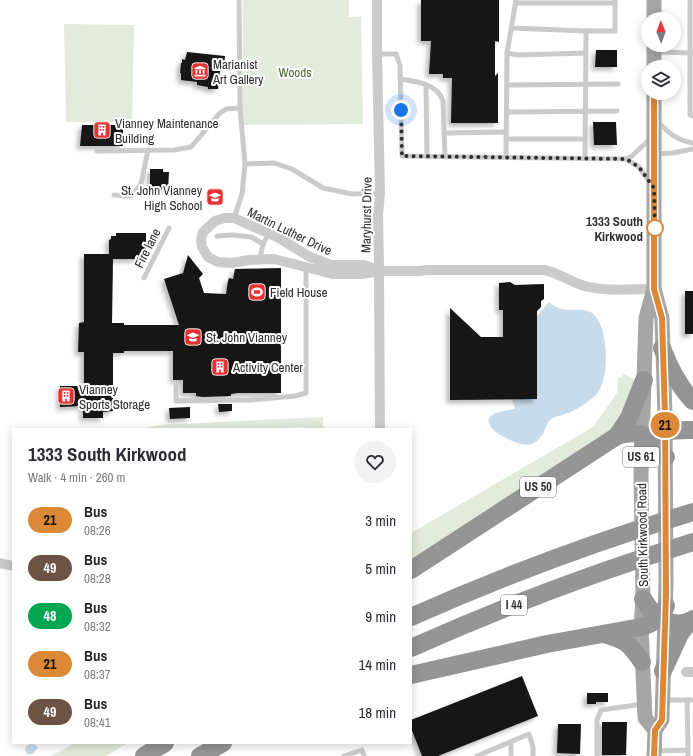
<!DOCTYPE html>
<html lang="en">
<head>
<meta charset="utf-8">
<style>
	:root { --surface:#fff; --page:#f2f2f3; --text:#2b2b33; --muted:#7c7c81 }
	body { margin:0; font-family:"Archivo Narrow",sans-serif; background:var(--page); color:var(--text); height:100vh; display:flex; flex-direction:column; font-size:15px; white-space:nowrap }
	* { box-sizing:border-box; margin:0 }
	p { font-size:13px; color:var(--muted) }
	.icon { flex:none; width:22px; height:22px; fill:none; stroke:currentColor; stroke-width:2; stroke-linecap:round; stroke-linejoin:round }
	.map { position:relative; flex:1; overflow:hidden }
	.side { position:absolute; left:12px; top:428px; width:400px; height:316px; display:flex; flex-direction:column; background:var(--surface); border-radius:0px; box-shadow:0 2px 10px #0003 }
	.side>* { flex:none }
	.badge { padding:0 8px; border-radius:13px; font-size:14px; line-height:26px }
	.needle { width:26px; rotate:359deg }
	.fabs { position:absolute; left:641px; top:12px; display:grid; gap:8px }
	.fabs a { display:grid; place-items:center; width:40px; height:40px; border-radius:50%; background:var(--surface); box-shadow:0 2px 10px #0003; font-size:20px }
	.you { position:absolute; width:20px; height:20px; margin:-10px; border:3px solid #fff; border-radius:50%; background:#1a73e8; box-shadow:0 0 0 6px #1a73e833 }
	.map>.badge { position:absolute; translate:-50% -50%; box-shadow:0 0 0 2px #fff }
	.round { display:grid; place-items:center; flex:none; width:42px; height:42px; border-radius:21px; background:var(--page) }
	.head { display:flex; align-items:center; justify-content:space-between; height:68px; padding:0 16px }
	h1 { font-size:19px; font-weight:800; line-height:30px }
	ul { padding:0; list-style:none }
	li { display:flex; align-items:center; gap:12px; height:48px; padding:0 16px }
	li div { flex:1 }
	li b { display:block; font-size:15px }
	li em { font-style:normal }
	li .badge { min-width:44px; font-weight:700; text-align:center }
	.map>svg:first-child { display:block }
</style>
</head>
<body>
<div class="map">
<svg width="693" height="756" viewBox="0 0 693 756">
	<defs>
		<filter id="shadow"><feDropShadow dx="-3.5" dy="3.5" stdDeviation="2" flood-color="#0004"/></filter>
	</defs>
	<rect width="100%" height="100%" fill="#fff"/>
	<g fill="#e3ebdc">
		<path d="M243,0H349V17H361L363,124L242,125Z"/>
		<path d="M64,24L134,25L132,123L66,122Z"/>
		<path d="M624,374L634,379L633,396L622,424L411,562V533L593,427L617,393L618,378L622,377Z"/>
		<path d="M323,417V426L327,429H307L302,427L270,429H141L159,425Z"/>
		<path d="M75,743H128L106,756H51Z"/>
	</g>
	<g fill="#c8dbeb">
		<path d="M549,302C566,318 585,302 596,317C609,333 610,384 594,397C585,404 575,411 565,414C561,416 557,416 553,418C547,421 546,426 544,432C543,435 540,437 539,439C529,451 512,441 502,436C497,433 491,429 489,423C486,412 508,410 515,409L512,399H537V316Z"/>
		<path d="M31,744L36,745L38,748C34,751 34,756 27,754L25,749L26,746Z"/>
	</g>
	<g fill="#151515" filter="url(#shadow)">
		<path d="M421,0H499V42L495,41V76L498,73V123H451L452,78H443V74H429L431,41H421Z"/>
		<path d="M596,50H617V67H595Z"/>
		<path d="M187,52L225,56L224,70H220L218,89H208V87L197,85V82L181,80V73H180L181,63H182V59L185,60Z"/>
		<path d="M593,122H616L617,145H594Z"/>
		<path d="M82,125H123V146H80Z"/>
		<path d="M150,169H163V172H169L168,190L150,189Z"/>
		<path d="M116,233H146V259H113L112,323H124V325H179L164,279L183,273L188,255L203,274L199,278L204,293L226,294L228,281L229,278L233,279L235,269L281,268V393H238L231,394V396L203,397L196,396V393H183V380H173V351H124V353H113V411L103,412V418H83V406L60,407V386H84V352H78L79,323L84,322V254H109V240L111,239V236H116Z"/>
		<path d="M510,282L515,285L544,284V299L541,301V307L537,311V399L450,400V308L481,337H503V310H499V283Z"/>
		<rect x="685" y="291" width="8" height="43"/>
		<path d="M218,404H232V411L219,412Z"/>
		<path d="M190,407V418L170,419L169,408Z"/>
		<path d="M522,676L538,716L438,756H422L411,728V720Z"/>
		<path d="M587,693H608V702H596V704H587Z"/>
		<path d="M602,722H627L626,755H602Z"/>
		<path d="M558,724H581L580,754L557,753Z"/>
	</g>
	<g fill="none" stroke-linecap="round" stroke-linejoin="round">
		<g stroke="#cbcbcb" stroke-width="5">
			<path d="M690,0V115L693,116"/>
			<path d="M516,3H615"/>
			<path d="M511,28L586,31"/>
			<path d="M655,52L693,53"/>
			<path d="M507,53L518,55L586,53"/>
			<path d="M377,54H396L400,65L402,156L626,159L632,156L650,139"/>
			<path d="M400,79C415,81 438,84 443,101L445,157"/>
			<path d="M426,85L427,157"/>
			<path d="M507,85L618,84"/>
			<path d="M507,112L617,111"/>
			<path d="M657,121C669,133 676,140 693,143"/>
			<path d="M444,133L506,132"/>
			<path d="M506,139H585"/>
			<path d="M97,151L174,150L191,147L220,113L226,109L240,108"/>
			<path d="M655,154L673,153L693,149"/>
			<path d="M506,157L507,53L516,0"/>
			<path d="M585,158L586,31H615V0"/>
			<path d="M626,159L639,167L650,183"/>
			<path d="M245,164L274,163L292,169L323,188L352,194L380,193"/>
			<path d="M114,195L131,196L141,184L148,150"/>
			<path d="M234,218L242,194L245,164L240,108L239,0"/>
			<path d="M217,236L232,235L251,237L263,244"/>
			<path d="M261,259C260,249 264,242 269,234"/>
			<path d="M144,278L169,228"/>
			<path d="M176,385V401L250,400L295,396L306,393V266"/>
			<path d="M664,700H693"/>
			<path d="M687,700L688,750"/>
			<path d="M511,742V756"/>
			<path d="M655,751L688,750V756"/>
			<path d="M344,756L362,750L364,756"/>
			<path d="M477,756L529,734L533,747V756"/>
			<path d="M597,756V720L601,710L643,704"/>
		</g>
		<g stroke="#cbcbcb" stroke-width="10">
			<path d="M377,0V54L380,193L378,215L379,264L380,271L379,278L380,429"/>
			<path d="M380,271L364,265H331L308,256L279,238L234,218H224L215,221L203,232L201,240L202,247L208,257L218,262L232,263L249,260L274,259L333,274H362L380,271H420L427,270H544C559,273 571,282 585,286C607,292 632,289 654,289"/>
			<path d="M0,563L13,566"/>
			<path d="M686,672H693"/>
		</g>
		<g stroke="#a6a6a6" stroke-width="15">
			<path d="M654,19V0"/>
			<path d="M654,67V45"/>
			<path d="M654,93V289L662,318L665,415L666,581L662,720L655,730L654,756"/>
			<path d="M654,289L646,318L641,475L643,599L641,627L645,718L655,730"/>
		</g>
		<g stroke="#959595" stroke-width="18">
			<path d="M662,348C670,368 678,385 693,401"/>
			<path d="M617,436L629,418L644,380"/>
			<path d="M643,446C655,429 674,430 693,430"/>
			<path d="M411,570L617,436C642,428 651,438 666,457"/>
			<path d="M643,599C646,603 649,608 652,612C662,622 681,628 693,619"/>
			<path d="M411,617C503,576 597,541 693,512"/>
			<path d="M604,634C626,640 629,643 642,662"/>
			<path d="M411,648C503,607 597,571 693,542"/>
			<path d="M663,671L680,634L690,621"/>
			<path d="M411,675L547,644L641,627C655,623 660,619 666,606"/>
			<path d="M144,756L165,743"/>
			<path d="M200,756L223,743"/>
		</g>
	</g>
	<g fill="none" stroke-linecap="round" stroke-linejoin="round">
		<defs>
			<path id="line" d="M654,93V289L662,318L665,415L666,594L662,720L655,730L654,756"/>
		</defs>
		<use href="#line" stroke="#fff" stroke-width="9"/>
		<use href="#line" stroke="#db8839" stroke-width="6"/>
		<path stroke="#2e2e2e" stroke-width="4" stroke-dasharray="0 7.2" d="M401,110L402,156L626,159L639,167L654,188L655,228"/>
	</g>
	<defs>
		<symbol id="museum-square" viewBox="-11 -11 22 22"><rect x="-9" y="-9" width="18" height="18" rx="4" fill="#e33334" stroke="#fff"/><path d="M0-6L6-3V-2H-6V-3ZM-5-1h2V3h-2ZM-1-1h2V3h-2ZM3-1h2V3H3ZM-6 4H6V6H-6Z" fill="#fff"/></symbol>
		<symbol id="building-square" viewBox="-11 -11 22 22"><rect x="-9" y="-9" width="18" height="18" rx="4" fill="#e33334" stroke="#fff"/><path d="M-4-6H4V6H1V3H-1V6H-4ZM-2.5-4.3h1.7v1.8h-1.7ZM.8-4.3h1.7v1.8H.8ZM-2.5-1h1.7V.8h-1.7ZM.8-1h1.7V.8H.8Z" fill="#fff"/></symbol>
		<symbol id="school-square" viewBox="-11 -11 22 22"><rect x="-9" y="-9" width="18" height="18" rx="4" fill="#e33334" stroke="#fff"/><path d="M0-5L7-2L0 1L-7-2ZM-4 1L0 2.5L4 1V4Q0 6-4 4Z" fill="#fff"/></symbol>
		<symbol id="stadium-square" viewBox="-11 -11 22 22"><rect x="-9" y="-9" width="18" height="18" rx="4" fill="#e33334" stroke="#fff"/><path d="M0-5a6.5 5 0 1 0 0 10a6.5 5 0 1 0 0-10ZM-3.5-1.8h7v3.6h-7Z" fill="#fff"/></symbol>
	</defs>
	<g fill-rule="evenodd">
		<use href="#museum-square" x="190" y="61" width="20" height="20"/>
		<use href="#building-square" x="92" y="120" width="20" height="20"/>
		<use href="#school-square" x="205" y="187" width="20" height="20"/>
		<use href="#stadium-square" x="247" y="282" width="20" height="20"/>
		<use href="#school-square" x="183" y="327" width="20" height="20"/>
		<use href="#building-square" x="210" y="357" width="20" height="20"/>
		<use href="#building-square" x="56" y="386" width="20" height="20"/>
	</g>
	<circle fill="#fff" stroke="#db8839" stroke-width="2" cx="655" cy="228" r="8"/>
	<g text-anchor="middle" stroke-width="4" stroke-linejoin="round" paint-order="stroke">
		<g fill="#fff" stroke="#6d6d6d" stroke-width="1">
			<rect x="623" y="447" width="36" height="20" rx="3"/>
			<rect x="520" y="477" width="36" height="20" rx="3"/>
			<rect x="501" y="595" width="26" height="20" rx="3"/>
		</g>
		<g font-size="12" font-weight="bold" fill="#2e2e2e">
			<text x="641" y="461">US 61</text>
			<text x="538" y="491">US 50</text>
			<text x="514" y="609">I 44</text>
		</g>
		<g font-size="13" fill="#2e2e2e" stroke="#fff" text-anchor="start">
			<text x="213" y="69">Marianist<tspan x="213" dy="15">Art Gallery</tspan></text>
			<text x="115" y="128">Vianney Maintenance<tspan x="115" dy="15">Building</tspan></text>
			<text x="202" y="195" text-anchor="end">St. John Vianney<tspan x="202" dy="15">High School</tspan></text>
			<text x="270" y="297">Field House</text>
			<text x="206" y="342">St. John Vianney</text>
			<text x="233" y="372">Activity Center</text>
			<text x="79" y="394">Vianney<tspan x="79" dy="15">Sports Storage</tspan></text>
		</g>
		<g font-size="13" fill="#4e693c" stroke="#fff">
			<text x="295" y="77">Woods</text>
		</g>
		<g font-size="13" fill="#2e2e2e" stroke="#fff">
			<text transform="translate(366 215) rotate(-89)" y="5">Maryhurst Drive</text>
			<text transform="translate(290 231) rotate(26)" y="5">Martin Luther Drive</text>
			<text transform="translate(147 248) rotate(-63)" y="5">Fire lane</text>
			<text transform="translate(642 535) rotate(-91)" y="5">South Kirkwood Road</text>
		</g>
		<g font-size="13" font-weight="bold" fill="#2e2e2e" stroke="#fff" text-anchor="end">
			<text x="643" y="226">1333 South<tspan x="643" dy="15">Kirkwood</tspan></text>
		</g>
	</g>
</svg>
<div class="fabs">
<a><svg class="needle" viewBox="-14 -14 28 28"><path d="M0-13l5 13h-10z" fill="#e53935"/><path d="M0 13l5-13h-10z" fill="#7c7c81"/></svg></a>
<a><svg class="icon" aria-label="layers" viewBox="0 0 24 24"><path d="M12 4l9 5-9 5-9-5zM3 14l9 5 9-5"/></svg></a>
</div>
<div class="you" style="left:401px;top:110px"></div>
<b class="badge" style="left:665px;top:425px;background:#db8839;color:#111">21</b>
<section class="side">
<div class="head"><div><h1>1333 South Kirkwood</h1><p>Walk · 4 min · 260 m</p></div><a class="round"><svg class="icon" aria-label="heart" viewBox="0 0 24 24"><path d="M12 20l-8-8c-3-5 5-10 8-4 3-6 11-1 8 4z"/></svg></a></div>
<ul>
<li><span class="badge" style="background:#db8839;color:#111">21</span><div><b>Bus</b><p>08:26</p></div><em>3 min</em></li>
<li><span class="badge" style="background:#6c5345;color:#fff">49</span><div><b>Bus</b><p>08:28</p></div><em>5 min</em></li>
<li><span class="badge" style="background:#00a651;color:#fff">48</span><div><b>Bus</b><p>08:32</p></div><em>9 min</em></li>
<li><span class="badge" style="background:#db8839;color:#111">21</span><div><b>Bus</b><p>08:37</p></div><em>14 min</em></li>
<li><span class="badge" style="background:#6c5345;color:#fff">49</span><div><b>Bus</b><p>08:41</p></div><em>18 min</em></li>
</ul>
</section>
</div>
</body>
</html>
